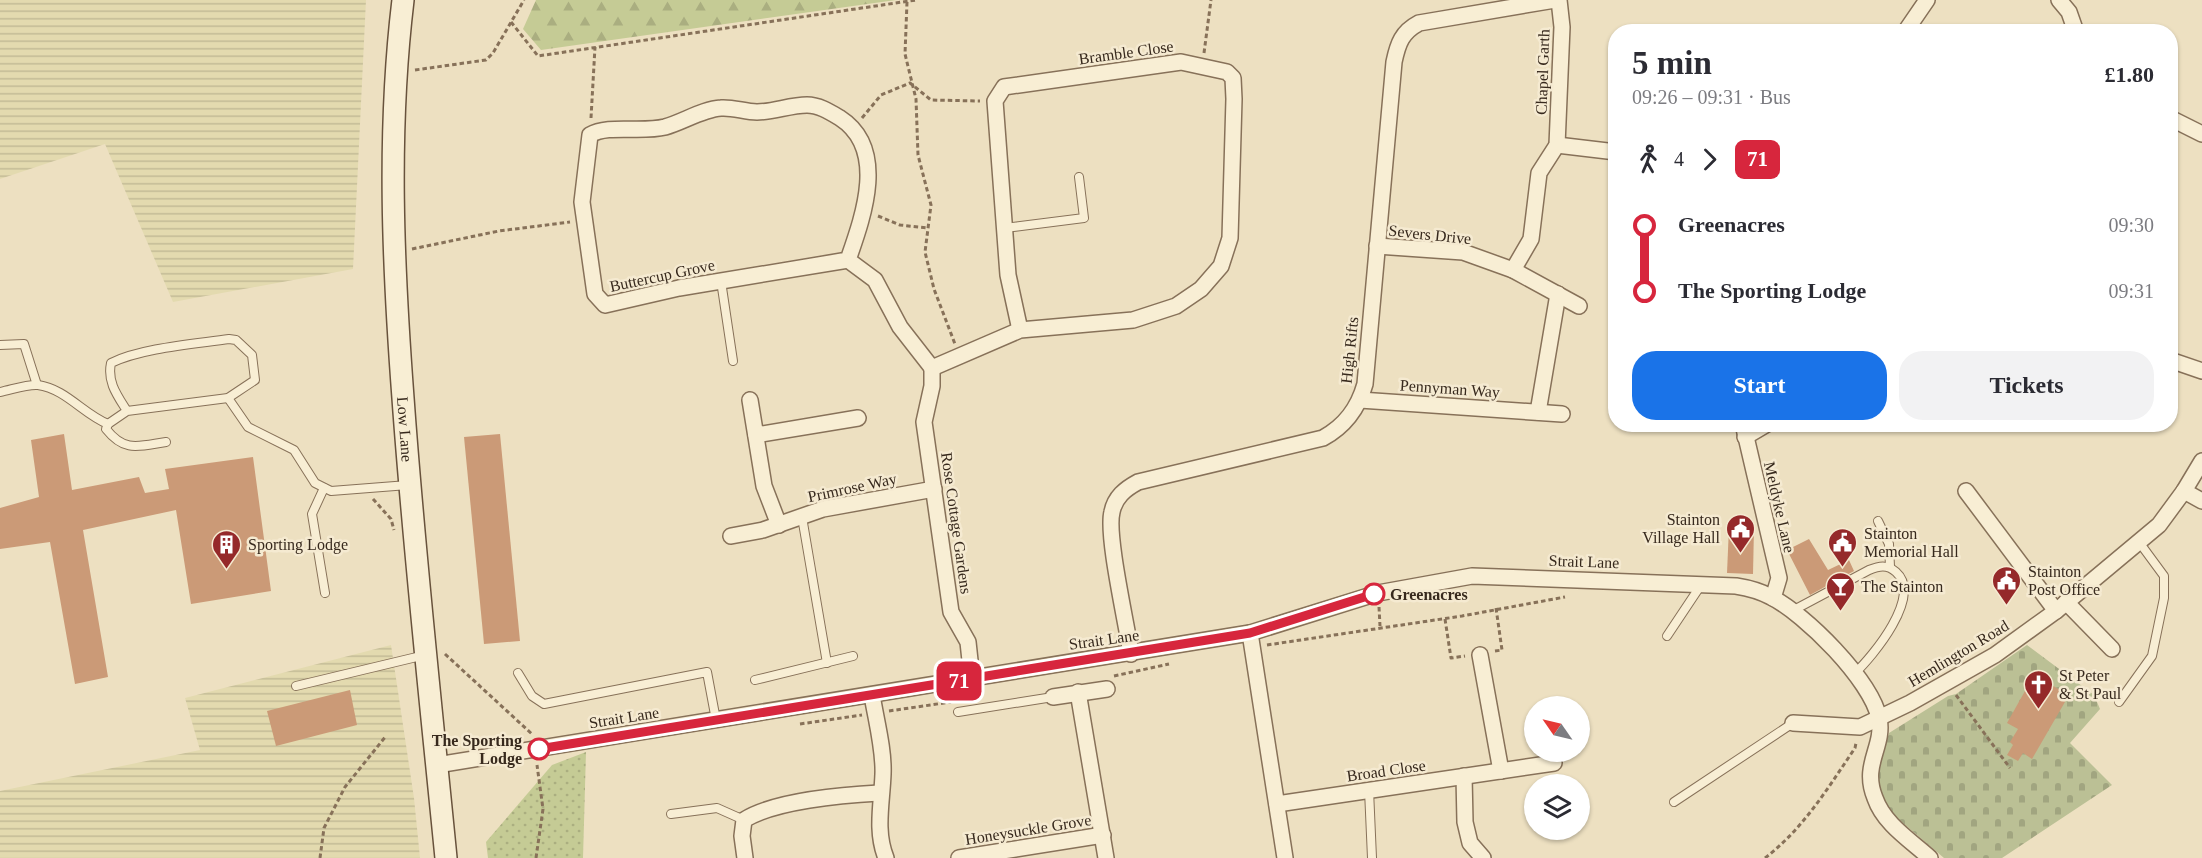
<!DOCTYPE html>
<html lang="en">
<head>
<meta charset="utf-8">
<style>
	:root { --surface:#fff; --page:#f2f2f3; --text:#2b2b33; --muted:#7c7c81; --accent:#1a73e8 }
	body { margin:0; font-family:"Times New Roman",serif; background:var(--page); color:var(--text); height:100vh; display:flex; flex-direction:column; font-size:22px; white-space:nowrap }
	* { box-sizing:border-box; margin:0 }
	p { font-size:20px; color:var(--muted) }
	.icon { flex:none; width:33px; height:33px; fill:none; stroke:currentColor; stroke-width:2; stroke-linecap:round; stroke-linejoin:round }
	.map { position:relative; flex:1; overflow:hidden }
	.side { position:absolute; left:1608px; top:24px; width:570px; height:408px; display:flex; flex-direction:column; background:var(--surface); border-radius:24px; box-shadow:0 2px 4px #0004 }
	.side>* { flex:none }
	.badge { padding:0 12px; border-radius:9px; font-size:21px; line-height:39px }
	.needle { width:39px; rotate:304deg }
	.buttons { position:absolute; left:1524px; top:696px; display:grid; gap:12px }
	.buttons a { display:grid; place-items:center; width:66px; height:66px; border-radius:50%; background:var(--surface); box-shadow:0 2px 4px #0004; font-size:30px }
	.map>.badge { position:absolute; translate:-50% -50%; box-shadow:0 0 0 3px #fff }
	.legs { display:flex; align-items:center; gap:9px; height:66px; padding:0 24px; font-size:20px }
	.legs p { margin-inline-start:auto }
	.headline { display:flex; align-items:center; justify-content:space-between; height:102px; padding:0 24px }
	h1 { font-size:33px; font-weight:600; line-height:45px }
	.cta { display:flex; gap:12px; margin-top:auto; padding:12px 24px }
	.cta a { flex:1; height:69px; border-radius:24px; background:var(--accent); color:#fff; font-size:24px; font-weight:600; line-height:69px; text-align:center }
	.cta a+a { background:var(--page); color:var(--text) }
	ul { padding:0 24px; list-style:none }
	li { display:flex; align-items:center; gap:21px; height:66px; font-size:22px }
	li i { display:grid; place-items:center; width:9px; height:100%; margin:0 8px; background:currentColor }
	li i::after { content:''; width:15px; height:15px; margin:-8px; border:4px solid; border-radius:50%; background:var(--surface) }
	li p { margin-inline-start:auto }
	li:first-child i { background:linear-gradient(#0000 50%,currentColor 0) }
	li:last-child i { background:linear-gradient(currentColor 50%,#0000 0) }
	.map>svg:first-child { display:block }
</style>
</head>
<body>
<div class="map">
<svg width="2202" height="858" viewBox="0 0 2202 858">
	<defs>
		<pattern id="farmland-rules" width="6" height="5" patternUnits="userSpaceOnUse" patternTransform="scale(1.5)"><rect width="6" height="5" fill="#e3daaf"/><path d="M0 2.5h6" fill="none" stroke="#c3bb96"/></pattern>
		<pattern id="grass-dots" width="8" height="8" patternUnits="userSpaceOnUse" patternTransform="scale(1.5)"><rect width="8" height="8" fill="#c5cb95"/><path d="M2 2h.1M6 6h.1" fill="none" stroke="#aaae80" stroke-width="1.8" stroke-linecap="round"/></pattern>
		<pattern id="forest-firs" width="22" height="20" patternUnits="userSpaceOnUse" patternTransform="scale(1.5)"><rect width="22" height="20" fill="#c5cb95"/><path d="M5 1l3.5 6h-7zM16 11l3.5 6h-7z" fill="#aaae80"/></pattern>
		<pattern id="cemetery-stones" width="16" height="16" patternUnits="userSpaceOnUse" patternTransform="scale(1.5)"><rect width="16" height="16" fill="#bbc095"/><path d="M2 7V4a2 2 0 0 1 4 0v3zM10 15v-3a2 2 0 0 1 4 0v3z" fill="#a1a580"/></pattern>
	</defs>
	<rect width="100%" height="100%" fill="#ede0c1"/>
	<g fill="url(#farmland-rules)">
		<path d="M0,0H366L353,269L173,302L105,144L0,179Z"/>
		<path d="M391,645L414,798L420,858H0V791L200,750L185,698Z"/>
	</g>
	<path fill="url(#grass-dots)" d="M586,752L583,858H488L486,842L552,765Z"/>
	<path fill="url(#forest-firs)" d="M536,0H896L541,50L523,29Z"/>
	<path fill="url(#cemetery-stones)" d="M2027,645L2094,695L2100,709L2070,743L2112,785L2002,858H1944L1890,812L1875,779L1889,733L1948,696L1956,694Z"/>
	<g fill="#cb9a77">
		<path d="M64,434L72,490L139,477L145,493L169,489L165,469L253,457L271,591L191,604L176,510L83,530L108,677L75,684L50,542L0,549V508L39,497L31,440Z"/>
		<path d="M500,434L520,641L484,644L464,437Z"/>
		<path d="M1729,527L1754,528L1753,574L1727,573Z"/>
		<path d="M1809,539L1828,570L1849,560L1854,571L1810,595L1787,550Z"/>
		<path d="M2034,675L2069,695L2032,759L2023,753L2018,761L2007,755L2013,745L2010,742L2018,729L2007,723Z"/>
		<path d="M350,690L357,725L276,746L267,711Z"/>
	</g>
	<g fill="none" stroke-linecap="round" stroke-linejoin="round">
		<defs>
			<g id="service">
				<path d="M1005,228L1084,218L1079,177"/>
				<path d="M721,281L733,361"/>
				<path d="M0,345L24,344L37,385"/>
				<path d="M0,392C11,390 27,384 38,385C66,389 83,414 108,424"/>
				<path d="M228,398L248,427L294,450L315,483L331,491L408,485"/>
				<path d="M108,424L127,411L228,398L255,380L252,355L236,340L229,339C195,344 141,348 111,363C107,382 117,395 127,411"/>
				<path d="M108,424L106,429C125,453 139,446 166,442"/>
				<path d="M324,488L312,514L325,593"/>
				<path d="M802,517L827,663"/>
				<path d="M1878,521L1889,544L1890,567"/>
				<path d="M1792,611L1869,570C1879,566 1887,564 1896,572C1923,596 1873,656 1855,673"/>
				<path d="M1667,636L1701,585"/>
				<path d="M518,673L532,696L544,704L707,672L716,720"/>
				<path d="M755,680L853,656"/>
				<path d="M296,686L425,655"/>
				<path d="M2119,702L2152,656L2164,598V576L2139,542"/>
				<path d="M958,712L1053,697"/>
				<path d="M1369,790L1372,858"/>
				<path d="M1674,802L1793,723"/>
				<path d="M671,814L717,808L744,820"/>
			</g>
			<g id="minor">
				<path d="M2059,0L2069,12L2076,32"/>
				<path d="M1905,32L1927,0"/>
				<path d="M2170,118L2202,134"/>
				<path d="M1557,145L1616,152"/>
				<path d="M1377,246L1463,252L1513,270L1579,306"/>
				<path d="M848,260C863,217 888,149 840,118C830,112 819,105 807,105C790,105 774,112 757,112C745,112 733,107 721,108C703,109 683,122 665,127C641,133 608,124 590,135L582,202L595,294L605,305L679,288L848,260L875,280L900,327L932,368"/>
				<path d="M1513,270L1531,239L1539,173L1557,145L1562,27L1559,0"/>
				<path d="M2170,360L2202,371"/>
				<path d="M932,368L1020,330L1133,320L1176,306L1201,289L1221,266L1230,238L1234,99L1233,78L1227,72L1181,62L1004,87L995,101L1008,275L1020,330"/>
				<path d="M932,368V386L924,422L951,612L968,642L972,679"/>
				<path d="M750,400L764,486L779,525"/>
				<path d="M1360,400L1562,414"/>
				<path d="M1538,412L1558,294"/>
				<path d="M1743,424L1779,578L1773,598"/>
				<path d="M756,435L858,418"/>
				<path d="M1745,437L1767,424"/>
				<path d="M1966,491L2056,611"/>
				<path d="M2184,491L2202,501"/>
				<path d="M731,536L763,530L823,509L934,489"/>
				<path d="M2066,602L2112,649"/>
				<path d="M1250,633L1285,858"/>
				<path d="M1131,654C1127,625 1106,535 1112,512C1115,497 1125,489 1138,482L1323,438C1345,426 1358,409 1365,384L1394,62C1398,43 1402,32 1419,23L1555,0"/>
				<path d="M1480,655L1501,771"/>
				<path d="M1078,692L1106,858"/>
				<path d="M872,695C876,720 884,749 883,774C882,803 875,831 886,858"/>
				<path d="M1053,697L1107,689"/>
				<path d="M1793,723L1860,727L1910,703L1995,655L2056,611L2159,525L2184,491L2202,461"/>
				<path d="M437,765L1250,633L1378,593L1472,576L1736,586C1749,588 1760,591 1771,597C1805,614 1871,680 1879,718C1885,747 1861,764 1875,798C1884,824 1910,840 1930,858"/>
				<path d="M1464,776L1465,822L1470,843L1483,858"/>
				<path d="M1277,804L1554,763"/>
				<path d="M745,858L742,836L744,820C774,801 842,795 879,793"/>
				<path d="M959,858L1103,835"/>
			</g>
			<g id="secondary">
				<path id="s1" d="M403,0C387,133 393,265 403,398C414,552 431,705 446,858"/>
			</g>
		</defs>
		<use href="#service" stroke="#877159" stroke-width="10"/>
		<use href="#minor" stroke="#877159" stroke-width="18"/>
		<use href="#secondary" stroke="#68523c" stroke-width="24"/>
		<g stroke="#877159" stroke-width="3" stroke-dasharray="4.5 3" stroke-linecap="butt">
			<path d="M907,2L905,54L916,99L918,155L931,205L925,252L934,289L955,344"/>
			<path d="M511,22L538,56L916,0"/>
			<path d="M1204,53L1211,0"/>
			<path d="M415,70L486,60L493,53L524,0"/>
			<path d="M591,118L595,47"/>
			<path d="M862,118L881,95L910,83L931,100L980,101"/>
			<path d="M878,216L900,225L928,228"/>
			<path d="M412,249L499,231L570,222"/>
			<path d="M373,499L391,519L394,530"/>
			<path d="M1379,607L1380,626"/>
			<path d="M1445,619L1451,658L1465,656"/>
			<path d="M1267,645L1462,616L1565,597"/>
			<path d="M1495,651L1502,650L1496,608"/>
			<path d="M445,654L533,735"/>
			<path d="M1114,676L1169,664"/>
			<path d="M1956,695L2010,768"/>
			<path d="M889,711L951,702"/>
			<path d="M800,724L862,715"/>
			<path d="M320,858L324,828L345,787L386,736"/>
			<path d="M536,858L543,809L537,765"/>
			<path d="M1765,858C1803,829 1828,788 1855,748L1856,743"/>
		</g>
		<use href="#service" stroke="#f8eed4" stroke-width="8"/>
		<use href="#minor" stroke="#f8eed4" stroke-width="15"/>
		<use href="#secondary" stroke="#f8eed4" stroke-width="21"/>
	</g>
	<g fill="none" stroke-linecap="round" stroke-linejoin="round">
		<defs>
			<path id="line-1" d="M539,749L1250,633L1374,594"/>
		</defs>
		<use href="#line-1" stroke="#fff" stroke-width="14"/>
		<use href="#line-1" stroke="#d7263d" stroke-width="9"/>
	</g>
	<defs>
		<symbol id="civic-pin" viewBox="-11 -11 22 30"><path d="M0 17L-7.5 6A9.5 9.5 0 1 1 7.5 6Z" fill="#95292a" stroke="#f5ead1"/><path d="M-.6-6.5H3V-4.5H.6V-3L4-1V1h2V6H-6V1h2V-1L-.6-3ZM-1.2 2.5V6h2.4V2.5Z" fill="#fff"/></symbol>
		<symbol id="building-pin" viewBox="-11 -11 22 30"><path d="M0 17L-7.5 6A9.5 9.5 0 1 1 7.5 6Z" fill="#95292a" stroke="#f5ead1"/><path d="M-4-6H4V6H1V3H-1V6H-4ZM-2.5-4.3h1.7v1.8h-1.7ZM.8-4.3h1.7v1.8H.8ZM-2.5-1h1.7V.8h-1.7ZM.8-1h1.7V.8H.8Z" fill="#fff"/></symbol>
		<symbol id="bar-pin" viewBox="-11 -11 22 30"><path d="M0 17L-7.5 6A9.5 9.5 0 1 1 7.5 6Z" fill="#95292a" stroke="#f5ead1"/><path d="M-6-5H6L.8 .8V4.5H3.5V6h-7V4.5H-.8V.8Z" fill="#fff"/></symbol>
		<symbol id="church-pin" viewBox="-11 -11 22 30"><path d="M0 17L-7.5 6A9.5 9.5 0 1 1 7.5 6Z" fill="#95292a" stroke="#f5ead1"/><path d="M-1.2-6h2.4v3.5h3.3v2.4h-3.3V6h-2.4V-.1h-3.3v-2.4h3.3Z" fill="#fff"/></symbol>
	</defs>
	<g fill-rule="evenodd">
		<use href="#civic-pin" x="1724" y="512" width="33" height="45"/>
		<use href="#civic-pin" x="1826" y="526" width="33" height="45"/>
		<use href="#building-pin" x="210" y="528" width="33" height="45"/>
		<use href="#civic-pin" x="1990" y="564" width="33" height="45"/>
		<use href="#bar-pin" x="1824" y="570" width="33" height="45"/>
		<use href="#church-pin" x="2022" y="668" width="33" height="45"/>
	</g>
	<g fill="#fff" stroke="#d7263d" stroke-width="3">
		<circle cx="1374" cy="594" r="10"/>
		<circle cx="539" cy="749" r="10"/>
	</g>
	<g text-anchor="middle" stroke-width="5" stroke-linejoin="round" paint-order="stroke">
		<g font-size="16" fill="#37291d" stroke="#f5ead1">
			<text transform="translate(1126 52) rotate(-8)" y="6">Bramble Close</text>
			<text transform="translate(1542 72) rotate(-88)" y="6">Chapel Garth</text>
			<text transform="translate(1430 234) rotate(6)" y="6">Severs Drive</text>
			<text transform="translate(662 275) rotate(-12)" y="6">Buttercup Grove</text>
			<text transform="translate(1349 350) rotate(-84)" y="6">High Rifts</text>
			<text transform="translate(1450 388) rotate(4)" y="6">Pennyman Way</text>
			<text dy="6" stroke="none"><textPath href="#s1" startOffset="430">Low Lane</textPath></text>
			<text transform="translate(852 487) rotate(-12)" y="6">Primrose Way</text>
			<text transform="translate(1780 507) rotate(77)" y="6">Meldyke Lane</text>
			<text transform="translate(957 523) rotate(82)" y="6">Rose Cottage Gardens</text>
			<text transform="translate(1584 561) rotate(2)" y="6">Strait Lane</text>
			<text transform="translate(1104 639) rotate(-8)" y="6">Strait Lane</text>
			<text transform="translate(1958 653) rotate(-31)" y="6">Hemlington Road</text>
			<text transform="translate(624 717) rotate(-9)" y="6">Strait Lane</text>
			<text transform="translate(1386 770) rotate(-8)" y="6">Broad Close</text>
			<text transform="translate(1028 829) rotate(-9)" y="6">Honeysuckle Grove</text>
		</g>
		<g font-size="16" fill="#37291d" stroke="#f5ead1" text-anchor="start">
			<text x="1720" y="525" text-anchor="end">Stainton<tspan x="1720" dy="18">Village Hall</tspan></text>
			<text x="1864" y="539">Stainton<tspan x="1864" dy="18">Memorial Hall</tspan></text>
			<text x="248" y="550">Sporting Lodge</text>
			<text x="2028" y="577">Stainton<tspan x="2028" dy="18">Post Office</tspan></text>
			<text x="1861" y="592">The Stainton</text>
			<text x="2059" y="681">St Peter<tspan x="2059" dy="18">&amp; St Paul</tspan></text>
		</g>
		<g font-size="16" font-weight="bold" fill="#37291d" stroke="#f5ead1" text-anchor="start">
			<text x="1390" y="600">Greenacres</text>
			<text x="522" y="746" text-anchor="end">The Sporting<tspan x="522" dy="18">Lodge</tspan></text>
		</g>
	</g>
</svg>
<div class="buttons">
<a><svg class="needle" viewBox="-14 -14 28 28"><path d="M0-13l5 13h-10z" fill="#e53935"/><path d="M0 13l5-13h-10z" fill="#7c7c81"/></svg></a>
<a><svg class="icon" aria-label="layers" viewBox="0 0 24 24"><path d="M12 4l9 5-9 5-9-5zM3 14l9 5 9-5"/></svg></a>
</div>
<b class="badge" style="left:959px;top:681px;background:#d7263d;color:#fff">71</b>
<section class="side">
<div class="headline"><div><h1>5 min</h1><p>09:26 – 09:31 · Bus</p></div><b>£1.80</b></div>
<div class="legs"><svg class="icon" aria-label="walk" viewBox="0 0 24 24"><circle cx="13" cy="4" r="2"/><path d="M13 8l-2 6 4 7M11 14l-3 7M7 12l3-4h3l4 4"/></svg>4<svg class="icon" aria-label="forward" viewBox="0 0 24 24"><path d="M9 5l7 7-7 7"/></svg><b class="badge" style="background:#d7263d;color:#fff">71</b></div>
<ul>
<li><i style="color:#d7263d"></i><b>Greenacres</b><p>09:30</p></li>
<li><i style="color:#d7263d"></i><b>The Sporting Lodge</b><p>09:31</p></li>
</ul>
<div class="cta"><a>Start</a><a>Tickets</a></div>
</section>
</div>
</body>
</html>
